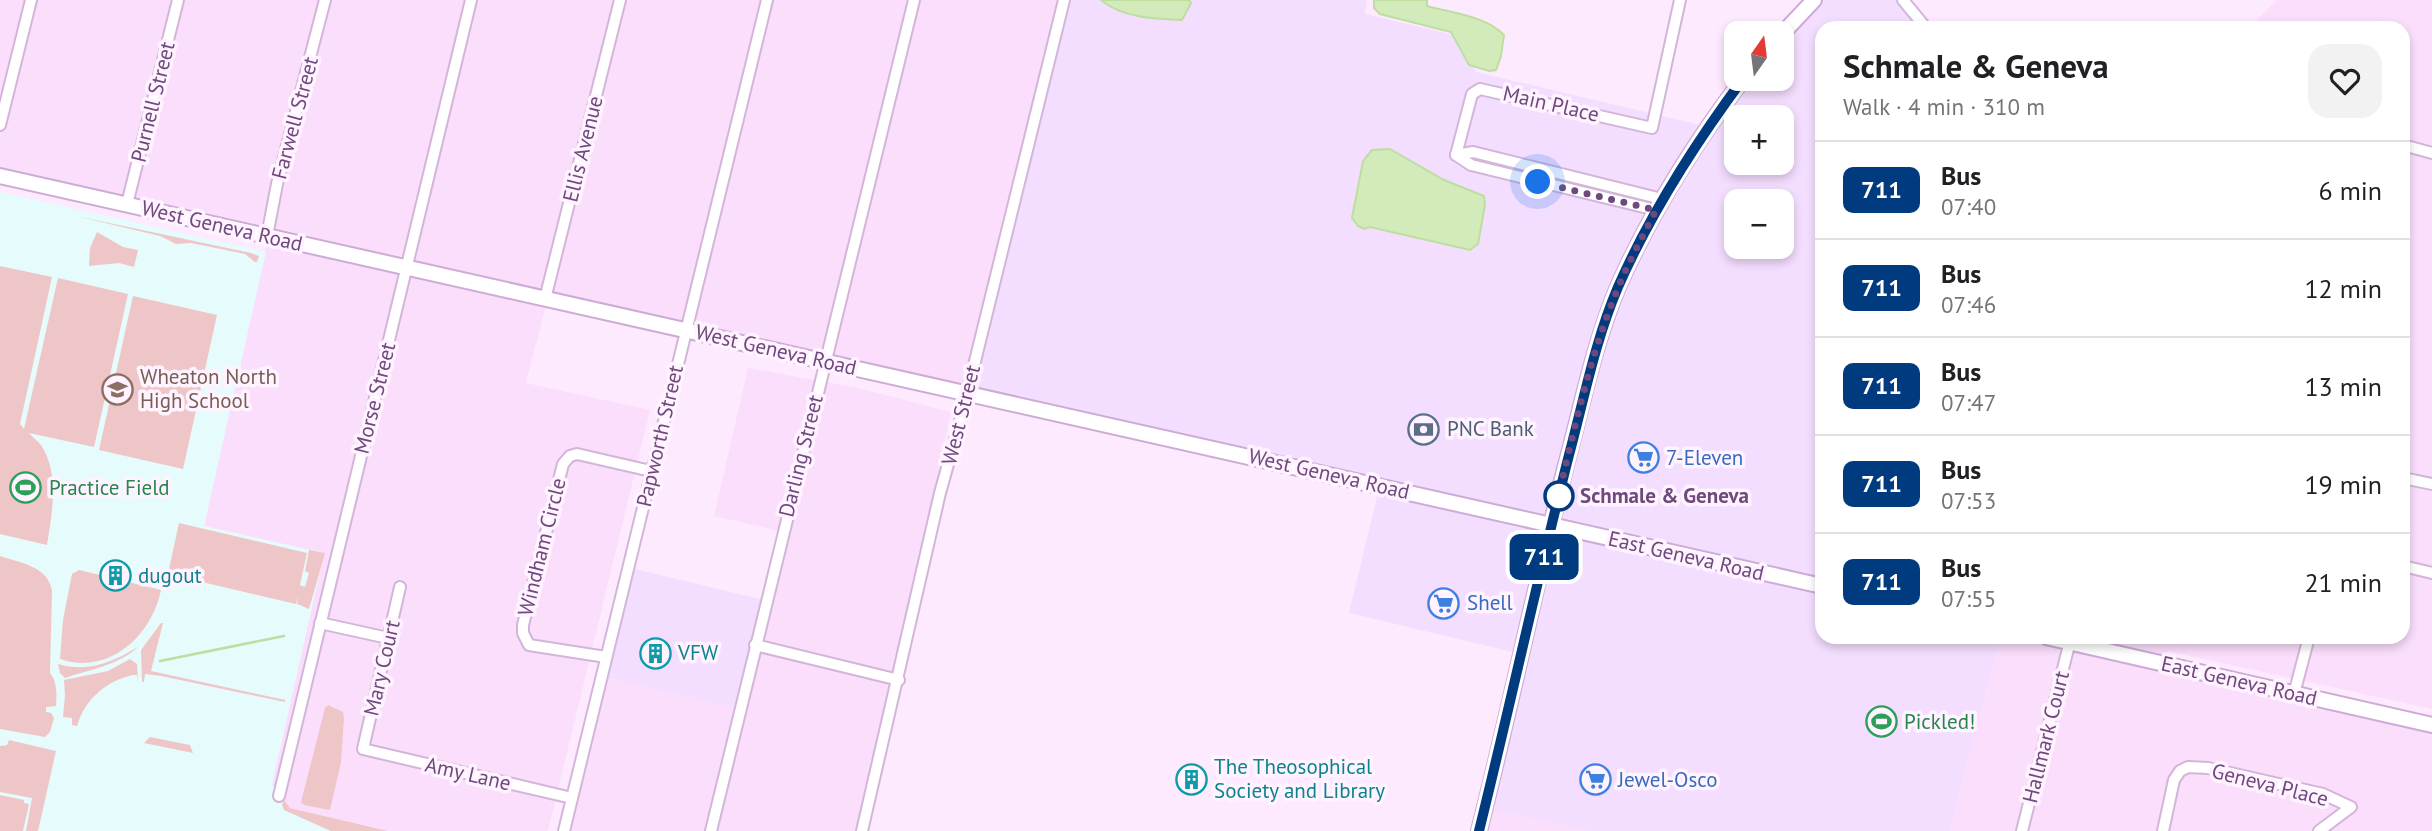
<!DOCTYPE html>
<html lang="en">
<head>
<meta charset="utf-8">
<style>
	:root { --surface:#fff; --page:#f2f2f2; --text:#202124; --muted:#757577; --line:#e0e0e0 }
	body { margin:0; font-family:"PT Sans",sans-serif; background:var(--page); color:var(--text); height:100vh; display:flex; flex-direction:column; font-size:26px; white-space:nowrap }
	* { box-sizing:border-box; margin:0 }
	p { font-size:23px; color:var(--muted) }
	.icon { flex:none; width:38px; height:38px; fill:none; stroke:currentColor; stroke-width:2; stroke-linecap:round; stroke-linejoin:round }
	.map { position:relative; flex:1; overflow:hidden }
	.sheet { position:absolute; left:1815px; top:21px; width:595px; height:623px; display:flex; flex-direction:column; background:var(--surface); border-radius:21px; box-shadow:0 4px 10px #0003 }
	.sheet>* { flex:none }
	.badge { padding:0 14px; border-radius:10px; font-size:24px; line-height:46px }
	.needle { width:46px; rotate:14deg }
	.buttons { position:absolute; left:1724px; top:21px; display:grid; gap:14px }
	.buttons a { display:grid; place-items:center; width:70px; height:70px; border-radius:14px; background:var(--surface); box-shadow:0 4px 10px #0003; font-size:35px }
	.you { position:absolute; width:35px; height:35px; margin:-18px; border:5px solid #fff; border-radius:50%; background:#1a73e8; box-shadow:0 0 0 10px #1a73e833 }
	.map>.badge { position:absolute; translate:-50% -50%; box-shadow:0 0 0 4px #fff }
	.round { display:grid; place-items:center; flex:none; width:74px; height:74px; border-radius:21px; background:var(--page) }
	.summary { display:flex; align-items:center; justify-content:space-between; height:119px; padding:0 28px }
	h1 { font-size:33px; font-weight:700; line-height:52px }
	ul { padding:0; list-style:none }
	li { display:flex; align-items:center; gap:21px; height:98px; padding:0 28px; border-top:2px solid var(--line) }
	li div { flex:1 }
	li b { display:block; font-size:26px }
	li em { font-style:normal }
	li .badge { min-width:77px; font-weight:700; text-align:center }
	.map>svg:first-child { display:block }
</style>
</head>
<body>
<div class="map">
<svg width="2432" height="831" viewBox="0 0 2432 831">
	<rect width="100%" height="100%" fill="#feeafe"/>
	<g fill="#fadefc">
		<path d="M0,0H1061L963,385L0,172V109L4,92L0,91Z"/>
		<path d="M2277,0H2432V709L2167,651L2165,660L2062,637H2403V28H2249Z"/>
		<path d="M267,242L546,305L526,383L650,410L548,831H388L290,808L272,785L324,554L204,526Z"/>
		<path d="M748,368L858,388L951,412L863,831H569L605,677L738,709L779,531L714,516Z"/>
		<path d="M2000,637H2031L2432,730V831H1950Z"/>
		<path d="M1486,808L1588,831H1480Z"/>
	</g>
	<g fill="#f4deff" fill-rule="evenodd">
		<path d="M1071,0H1367L1365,14L1459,36L1476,72L1705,126L1617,281L1547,518L973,390Z"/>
		<path d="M1821,0H1898L1922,28H1822V583L1560,523L1607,331L1630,271L1664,203L1750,79H1782V41ZM1736,117H1782V163H1736ZM1736,201H1782V247H1736Z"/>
		<path d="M1379,488L1550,528L1517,653L1349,613Z"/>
		<path d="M1559,530L1822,590V637H2000L1950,831H1588L1486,808Z"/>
		<path d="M631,568L764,600L738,709L605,677Z"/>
	</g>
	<path fill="#e6fbfb" d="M0,192L266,252L204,526L324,553L272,785L290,808L388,831H0Z"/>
	<g fill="#efc6c7">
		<path d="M76,216L251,253L259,256L257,262H255L245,254L191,243L176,244L160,236Z"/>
		<path d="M97,232L123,247L138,250L134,267L119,263L89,266L90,248Z"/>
		<path d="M0,266L52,277L20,424L24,429L58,278L128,294L94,447L29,433C32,437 38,441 41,445C60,474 52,513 47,545L0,534Z"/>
		<path d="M133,296L217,315L183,469L99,450Z"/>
		<path d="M179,523L307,553L300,585L305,587L309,573L305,571L309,550L325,553L309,609L297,604L298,596L296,604L168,574Z"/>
		<path d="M0,556C21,563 47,566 52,590L50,673C57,680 57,696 56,706L46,707V712L51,713L54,718L50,732L45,737L0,729Z"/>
		<path d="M79,570L161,590C152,635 109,676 60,659L63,620L72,574Z"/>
		<path d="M161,623H163L151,671L285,700V702L161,676L145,674L144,682H142L141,650Z"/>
		<path d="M138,647C117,666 91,669 65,678L60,673L58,664C88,673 113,662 138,647Z"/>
		<path d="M130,659L137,664L138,682L137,675H133C106,681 85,699 77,726L72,725V718L63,717L65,695L64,680L108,671Z"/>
		<path d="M328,705L343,712L344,718L341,762L330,810L304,805L301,802L325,708Z"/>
		<path d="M150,737L190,745L193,753L144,743Z"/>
		<path d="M9,740L56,751L38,831H26L32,798L0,792V746L7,745Z"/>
		<path d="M0,795L24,800V803L29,804L23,831H0Z"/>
		<path d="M284,800L290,808L388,831H331L284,810L282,805Z"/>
	</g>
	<g fill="#d3ebbb" stroke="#bedea0" stroke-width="2">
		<path d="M1101,0H1189L1191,3L1182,20C1156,19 1122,18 1101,0Z"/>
		<path d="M1374,0H1427V6C1452,13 1486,16 1504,35L1501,56L1496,70L1489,71L1469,65L1451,32L1380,14L1374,8Z"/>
		<path d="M1390,149L1444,180L1484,196L1485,205L1478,244L1470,250L1370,227L1364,229L1358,226L1352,218L1363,161L1372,150Z"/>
	</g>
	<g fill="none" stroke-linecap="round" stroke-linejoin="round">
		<path stroke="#bedea0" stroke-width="2.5" d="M160,661L284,636"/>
		<defs>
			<g id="street">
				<path d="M1903,0L1926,28"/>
				<path d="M0,125L31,0"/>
				<path d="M2403,145L2432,153"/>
				<path d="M1456,155L1472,94L1480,89L1652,128L1680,0"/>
				<path d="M1456,155L1473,152L1662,199"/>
				<path d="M1456,155L1471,165L1656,210"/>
				<path d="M127,204L178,0"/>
				<path d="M267,236L277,184L325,0"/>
				<path d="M545,299L620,0"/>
				<path d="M2403,478L2432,484"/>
				<path d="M2403,566L2432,573"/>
				<path d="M400,587L363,749L572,798"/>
				<path d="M320,623L388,638"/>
				<path d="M755,645L899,680"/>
				<path d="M606,657L529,645L523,633V625L563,464L570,456L577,454L651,471"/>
				<path d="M2294,694L2309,637"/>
				<path d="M279,796L471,0"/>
				<path d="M564,831L767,0"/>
				<path d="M711,831L914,0"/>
				<path d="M862,831L940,493L962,414L1064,0"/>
				<path d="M2022,831L2071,637"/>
				<path d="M2163,831L2174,780L2180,771L2188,767L2208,768L2323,794L2351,807L2319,831"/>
			</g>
			<g id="secondary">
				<path d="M1782,34L1814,0"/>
				<path d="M0,176L1822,586"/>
				<path d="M2046,637L2432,725"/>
				<path d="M1479,831C1510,709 1535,587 1566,465C1582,406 1594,344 1618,287C1651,212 1694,144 1743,79"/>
			</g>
		</defs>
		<use href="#street" stroke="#d4b5da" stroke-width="14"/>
		<use href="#secondary" stroke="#ceabd7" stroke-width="18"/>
		<use href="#street" stroke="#fff" stroke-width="10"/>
		<use href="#secondary" stroke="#fff" stroke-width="14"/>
	</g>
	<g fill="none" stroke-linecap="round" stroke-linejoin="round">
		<defs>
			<path id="line" d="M1479,831C1510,706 1537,580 1569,455C1584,399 1595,341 1618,287C1651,212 1694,145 1743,79"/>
		</defs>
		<use href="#line" stroke="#fff" stroke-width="16"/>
		<use href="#line" stroke="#003b80" stroke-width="10"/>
		<path stroke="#6f497e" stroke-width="7" stroke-dasharray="0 12.6" d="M1538,182L1656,210C1643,236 1629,261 1618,288C1589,357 1574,433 1556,505L1559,496"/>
	</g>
	<defs>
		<symbol id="school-ring" viewBox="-11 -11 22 22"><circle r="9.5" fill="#fff3ff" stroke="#8d6e63" stroke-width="1.5"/><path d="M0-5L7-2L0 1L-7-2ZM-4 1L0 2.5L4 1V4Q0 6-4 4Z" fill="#8d6e63"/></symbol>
		<symbol id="bank-ring" viewBox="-11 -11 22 22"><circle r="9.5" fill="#fff3ff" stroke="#5c6f8a" stroke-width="1.5"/><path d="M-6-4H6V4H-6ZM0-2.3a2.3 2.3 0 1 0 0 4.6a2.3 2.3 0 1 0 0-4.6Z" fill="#5c6f8a"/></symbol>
		<symbol id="supermarket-ring" viewBox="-11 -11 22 22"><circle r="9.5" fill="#fff3ff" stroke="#3f7fe0" stroke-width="1.5"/><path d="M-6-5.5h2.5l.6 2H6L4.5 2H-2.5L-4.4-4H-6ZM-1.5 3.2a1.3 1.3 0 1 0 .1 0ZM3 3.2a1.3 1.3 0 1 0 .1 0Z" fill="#3f7fe0"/></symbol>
		<symbol id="stadium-ring" viewBox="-11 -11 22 22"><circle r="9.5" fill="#fff3ff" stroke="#2e9e5b" stroke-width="1.5"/><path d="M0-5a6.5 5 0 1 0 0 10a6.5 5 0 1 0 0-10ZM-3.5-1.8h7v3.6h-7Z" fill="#2e9e5b"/></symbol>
		<symbol id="building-ring" viewBox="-11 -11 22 22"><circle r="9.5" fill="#fff3ff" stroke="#0f9aa8" stroke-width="1.5"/><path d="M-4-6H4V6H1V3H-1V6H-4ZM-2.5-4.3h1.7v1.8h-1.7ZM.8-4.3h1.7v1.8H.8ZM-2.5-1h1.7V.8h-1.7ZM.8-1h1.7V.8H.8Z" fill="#0f9aa8"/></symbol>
	</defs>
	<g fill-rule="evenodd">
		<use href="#school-ring" x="100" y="372" width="35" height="35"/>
		<use href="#bank-ring" x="1406" y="412" width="35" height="35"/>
		<use href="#supermarket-ring" x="1626" y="440" width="35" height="35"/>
		<use href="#stadium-ring" x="8" y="470" width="35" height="35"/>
		<use href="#building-ring" x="98" y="558" width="35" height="35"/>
		<use href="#supermarket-ring" x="1426" y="586" width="35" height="35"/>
		<use href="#building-ring" x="638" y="636" width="35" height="35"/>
		<use href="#stadium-ring" x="1864" y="704" width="35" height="35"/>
		<use href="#building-ring" x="1174" y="762" width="35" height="35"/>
		<use href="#supermarket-ring" x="1578" y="762" width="35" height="35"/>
	</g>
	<circle fill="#fff" stroke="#003b80" stroke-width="3.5" cx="1559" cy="496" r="14"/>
	<g text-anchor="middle" stroke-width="7" stroke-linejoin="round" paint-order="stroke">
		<g font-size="21" fill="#6f497e" stroke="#fff3ff">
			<text transform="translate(153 102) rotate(-76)" y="7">Purnell Street</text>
			<text transform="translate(1551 104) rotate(13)" y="7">Main Place</text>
			<text transform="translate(295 118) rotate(-75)" y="7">Farwell Street</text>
			<text transform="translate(583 149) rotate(-76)" y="7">Ellis Avenue</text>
			<text transform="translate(222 226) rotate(13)" y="7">West Geneva Road</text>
			<text transform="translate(776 350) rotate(13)" y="7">West Geneva Road</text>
			<text transform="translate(375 398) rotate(-76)" y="7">Morse Street</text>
			<text transform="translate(961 415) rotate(-76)" y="7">West Street</text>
			<text transform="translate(660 436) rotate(-77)" y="7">Papworth Street</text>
			<text transform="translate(801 456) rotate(-76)" y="7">Darling Street</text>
			<text transform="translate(1329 474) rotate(13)" y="7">West Geneva Road</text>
			<text transform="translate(542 547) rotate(-76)" y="7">Windham Circle</text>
			<text transform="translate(1686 556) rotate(13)" y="7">East Geneva Road</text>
			<text transform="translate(382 668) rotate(-77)" y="7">Mary Court</text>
			<text transform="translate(2239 681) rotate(13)" y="7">East Geneva Road</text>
			<text transform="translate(2046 737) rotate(-76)" y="7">Hallmark Court</text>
			<text transform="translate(468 774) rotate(13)" y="7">Amy Lane</text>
			<text transform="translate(2270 785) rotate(14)" y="7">Geneva Place</text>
		</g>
		<g font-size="21" fill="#785e54" stroke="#fff3ff" text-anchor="start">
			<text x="140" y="384">Wheaton North<tspan x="140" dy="24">High School</tspan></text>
		</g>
		<g font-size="21" fill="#4e5e75" stroke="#fff3ff" text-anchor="start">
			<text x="1447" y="436">PNC Bank</text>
		</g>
		<g font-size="21" fill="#366cbe" stroke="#fff3ff" text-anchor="start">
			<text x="1666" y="465">7-Eleven</text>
			<text x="1467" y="610">Shell</text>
			<text x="1618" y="787">Jewel-Osco</text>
		</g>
		<g font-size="21" fill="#27864d" stroke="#fff3ff" text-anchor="start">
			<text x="49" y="495">Practice Field</text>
			<text x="1904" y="729">Pickled!</text>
		</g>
		<g font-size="21" font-weight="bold" fill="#6f497e" stroke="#fff3ff" text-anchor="start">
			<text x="1580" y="503">Schmale &amp; Geneva</text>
		</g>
		<g font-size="21" fill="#0d838f" stroke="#fff3ff" text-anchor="start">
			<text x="138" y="583">dugout</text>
			<text x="678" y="660">VFW</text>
			<text x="1214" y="774">The Theosophical<tspan x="1214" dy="24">Society and Library</tspan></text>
		</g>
	</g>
</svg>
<div class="buttons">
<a><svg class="needle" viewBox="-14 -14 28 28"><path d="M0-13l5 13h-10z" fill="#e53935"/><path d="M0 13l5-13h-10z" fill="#757577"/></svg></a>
<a>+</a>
<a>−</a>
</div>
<div class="you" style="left:1538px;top:182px"></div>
<b class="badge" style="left:1544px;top:557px;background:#003b80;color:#fff">711</b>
<section class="sheet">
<div class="summary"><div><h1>Schmale &amp; Geneva</h1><p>Walk · 4 min · 310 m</p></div><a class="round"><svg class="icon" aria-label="heart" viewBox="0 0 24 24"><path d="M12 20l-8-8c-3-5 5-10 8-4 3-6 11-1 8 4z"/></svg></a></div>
<ul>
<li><span class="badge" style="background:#003b80;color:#fff">711</span><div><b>Bus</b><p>07:40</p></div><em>6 min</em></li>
<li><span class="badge" style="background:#003b80;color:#fff">711</span><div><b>Bus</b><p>07:46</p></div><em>12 min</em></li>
<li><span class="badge" style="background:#003b80;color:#fff">711</span><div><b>Bus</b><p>07:47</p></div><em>13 min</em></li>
<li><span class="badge" style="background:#003b80;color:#fff">711</span><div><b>Bus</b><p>07:53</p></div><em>19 min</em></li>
<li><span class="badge" style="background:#003b80;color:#fff">711</span><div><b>Bus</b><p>07:55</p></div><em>21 min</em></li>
</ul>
</section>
</div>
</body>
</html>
